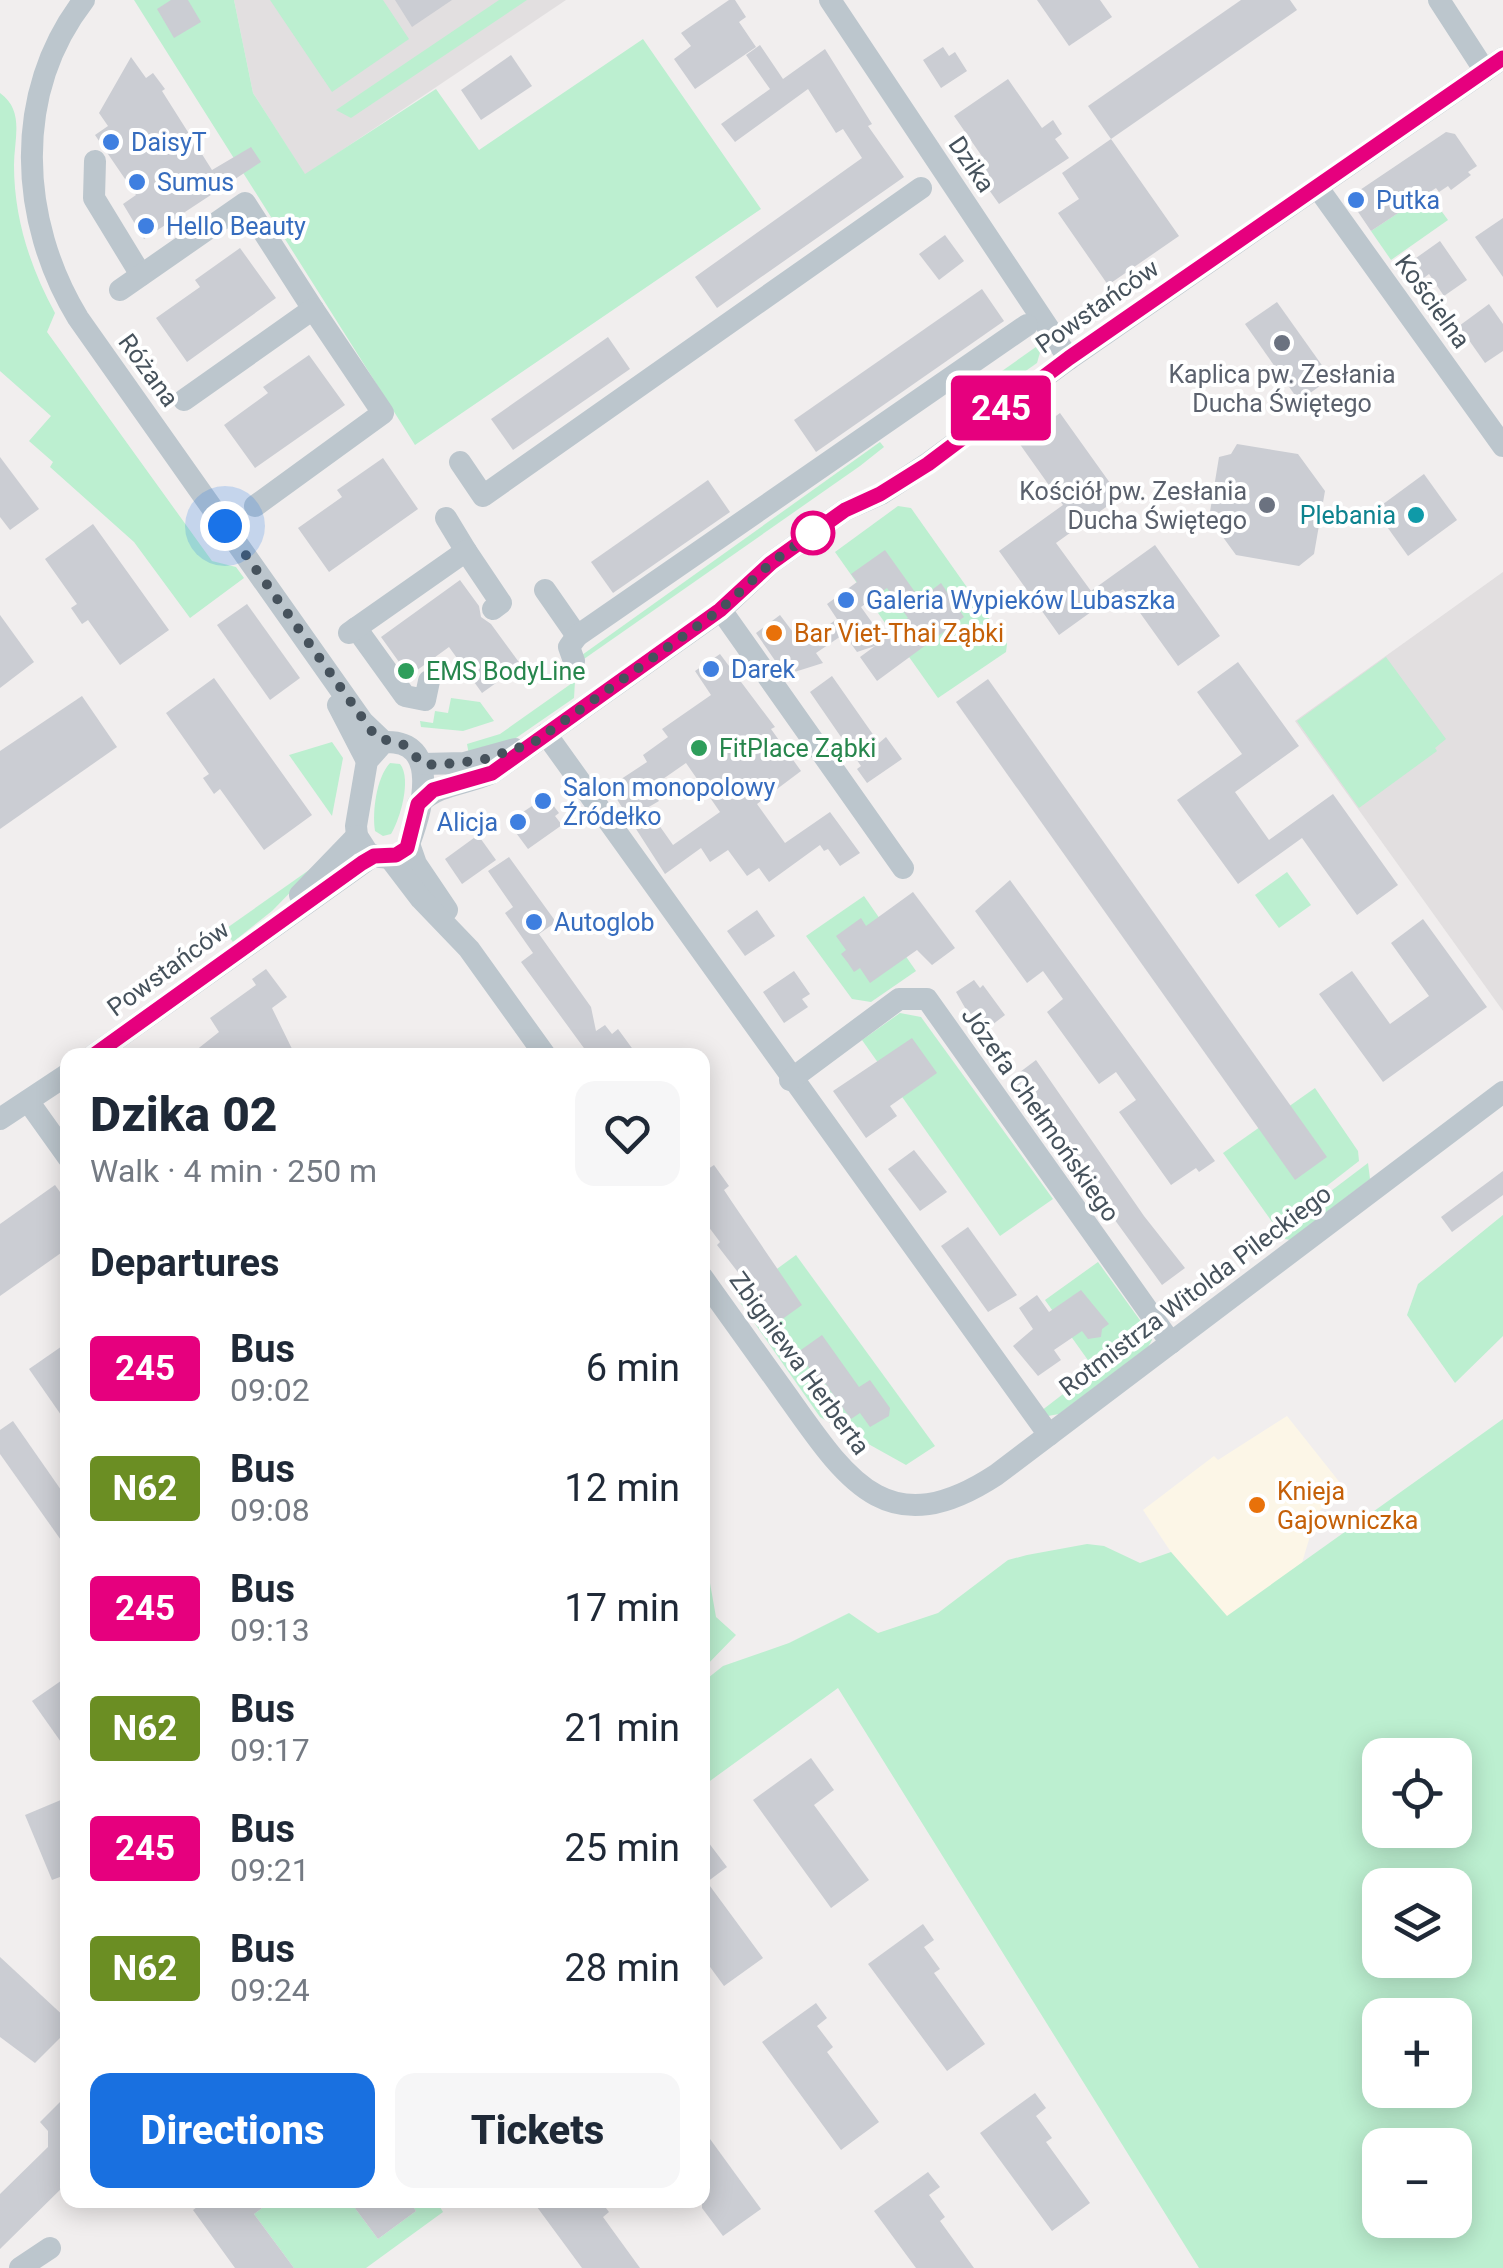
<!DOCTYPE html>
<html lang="en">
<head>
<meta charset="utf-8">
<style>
	:root { --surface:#fff; --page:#f6f6f7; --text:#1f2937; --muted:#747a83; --accent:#1970e0 }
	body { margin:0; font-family:Roboto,sans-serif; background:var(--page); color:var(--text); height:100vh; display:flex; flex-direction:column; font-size:38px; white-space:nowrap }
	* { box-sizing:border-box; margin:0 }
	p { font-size:32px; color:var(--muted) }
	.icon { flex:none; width:55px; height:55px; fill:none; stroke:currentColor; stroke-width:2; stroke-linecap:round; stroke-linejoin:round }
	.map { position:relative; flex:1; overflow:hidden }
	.drawer { position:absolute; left:60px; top:1048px; width:650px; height:1160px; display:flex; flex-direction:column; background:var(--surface); border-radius:20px; box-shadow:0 5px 25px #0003 }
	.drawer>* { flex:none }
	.badge { padding:0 20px; border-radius:8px; font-size:35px; line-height:65px }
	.buttons { position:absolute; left:1362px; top:1738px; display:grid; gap:20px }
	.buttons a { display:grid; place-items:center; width:110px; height:110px; border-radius:20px; background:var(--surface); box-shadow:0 5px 25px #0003; font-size:50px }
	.you { position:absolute; width:50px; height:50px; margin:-25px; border:8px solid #fff; border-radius:50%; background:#1a73e8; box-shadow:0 0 0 15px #1a73e833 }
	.map>.badge { position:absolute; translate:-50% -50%; box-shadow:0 0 0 5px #fff }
	h2 { padding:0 30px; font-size:38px; line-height:90px }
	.round { display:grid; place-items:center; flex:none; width:105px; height:105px; border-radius:20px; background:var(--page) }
	.headline { display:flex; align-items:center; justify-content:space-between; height:170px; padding:0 30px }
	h1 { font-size:48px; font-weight:800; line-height:75px }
	.action { display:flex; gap:20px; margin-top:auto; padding:20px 30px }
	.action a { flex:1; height:115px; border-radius:20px; background:var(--accent); color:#fff; font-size:40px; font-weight:800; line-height:115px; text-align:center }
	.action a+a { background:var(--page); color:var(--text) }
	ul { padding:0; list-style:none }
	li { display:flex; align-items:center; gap:30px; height:120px; padding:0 30px }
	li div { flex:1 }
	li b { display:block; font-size:38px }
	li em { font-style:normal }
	li .badge { min-width:110px; font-weight:700; text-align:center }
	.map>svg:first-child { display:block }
</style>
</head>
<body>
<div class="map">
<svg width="1503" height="2268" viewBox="0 0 1503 2268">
	<rect width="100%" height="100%" fill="#f1eeee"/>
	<path fill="#fcf6e7" d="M1287,1416L1341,1484L1316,1516L1302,1563L1227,1617L1171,1552L1143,1510L1214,1456L1218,1460Z"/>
	<g fill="#e2dfe0">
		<path d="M234,0H566L305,175L253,93Z"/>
		<path d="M1503,572V1011L1295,721Z"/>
	</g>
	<g fill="#bcefd0" fill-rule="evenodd">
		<path d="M134,0H234L253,93L305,174L436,89L479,150L643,39L761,209L415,445Z"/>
		<path d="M270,0H383L409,39L332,92Z"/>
		<path d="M499,0H527L351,118L336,110Z"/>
		<path d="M0,93C25,111 14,139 14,165C14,218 30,267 55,313L47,332L212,561L236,567L244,578L190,618L134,542L50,467L53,462L29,441L51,416L0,371Z"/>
		<path d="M1428,193L1448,220L1391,260L1371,231Z"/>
		<path d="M1043,342L1037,363L983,401L975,390Z"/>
		<path d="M880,442L884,447L860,466L584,659L582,655Z"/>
		<path d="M898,506L911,508L1007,644L1006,652L938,698L835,552Z"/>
		<path d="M1386,657L1446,739L1435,748L1437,751L1359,808L1297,721Z"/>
		<path d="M575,681L574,698L516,738L469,755L467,744L500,734Z"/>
		<path d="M451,698L480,702L494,721L463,731L421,727L420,721L433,723L435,711L448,713Z"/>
		<path d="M332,742L343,758L332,816L289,755Z"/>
		<path d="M390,763L400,764C412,779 400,819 391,834L383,836L375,831C372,813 376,778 390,763Z"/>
		<path d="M319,863L272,911L233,942L224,930Z"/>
		<path d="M1287,872L1311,905L1279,928L1255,895Z"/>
		<path d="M864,896L916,971L871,1002L852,999L806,936Z"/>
		<path d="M900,1013L921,1017L1053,1199L1000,1236L862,1040Z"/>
		<path d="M1315,1088L1358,1151L1359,1161L1275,1226L1223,1153Z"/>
		<path d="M1368,1163L1370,1179L1290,1240L1276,1237L1274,1234Z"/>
		<path d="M1503,1215V1336L1455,1383L1407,1315L1418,1284Z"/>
		<path d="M796,1255L935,1446L906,1465L820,1417L737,1298Z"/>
		<path d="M1098,1262L1142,1323L1090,1363L1045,1300Z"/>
		<path d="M1149,1328L1152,1340L1148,1347L1059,1414L1048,1416L1041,1411Z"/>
		<path d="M1503,1419V2268H1199L838,1688L703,1786V1682L723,1666L789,1643L849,1613L878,1633L938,1613L1008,1560L1027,1555L1087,1544L1104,1546L1140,1563L1171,1552L1227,1616ZM1380,1755H1455V1830H1380ZM1455,1885V1960H1380V1885ZM1380,2015H1455V2090H1380ZM1380,2145H1455V2220H1380Z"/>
		<path d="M703,1565L708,1572L716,1617L736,1635L703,1669Z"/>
		<path d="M273,2200H349L378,2239L416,2211L408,2200H436L443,2212L366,2268H294L254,2214Z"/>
	</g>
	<g fill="#cbcdd3" fill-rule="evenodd">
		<path d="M171,0H188L201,22L174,38L157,9Z"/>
		<path d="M395,0H452L412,27Z"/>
		<path d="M729,0H735L746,17L739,22L756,47L695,89L674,59L691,46L681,33Z"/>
		<path d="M1037,0H1100L1112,17L1069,46Z"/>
		<path d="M1241,0H1290L1297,10L1111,139L1088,106Z"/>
		<path d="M760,45L783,79L825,49L872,124L868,126L904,177L717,308L695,277L862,158L843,129L836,133L808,89L735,142L721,124L770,89L746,55Z"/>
		<path d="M943,47L949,56L955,52L967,71L941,88L923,60Z"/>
		<path d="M511,55L532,86L481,120L461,90Z"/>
		<path d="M131,57L146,78L153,73L165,89L162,91L212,170L251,147L261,162L144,239L123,204L136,195L95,135L108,126L99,113Z"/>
		<path d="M1008,79L1042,128L1053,120L1062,134L1055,139L1069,158L999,204L977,173L988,165L954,116Z"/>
		<path d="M1446,132L1455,134L1477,166L1468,172L1471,175L1451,190L1448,186L1439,192L1436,188L1371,231L1352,203L1354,194Z"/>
		<path d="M1111,139L1179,236L1108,285L1058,213L1079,199L1062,173Z"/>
		<path d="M1503,218V277L1475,237Z"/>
		<path d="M945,235L964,261L939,280L919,254Z"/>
		<path d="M1440,241L1467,280L1444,296L1429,274L1421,280L1409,263Z"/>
		<path d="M240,248L276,298L187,362L156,318L200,287L195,280Z"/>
		<path d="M982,289L1004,321L816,452L794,420Z"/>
		<path d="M1277,302L1331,378L1299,401L1245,324Z"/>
		<path d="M1489,304L1503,324V351L1485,363L1459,326Z"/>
		<path d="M608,337L630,369L513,450L491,419Z"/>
		<path d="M309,355L345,405L255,468L224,425L268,393L263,387Z"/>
		<path d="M1060,413L1120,497L1056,543L1091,591L1155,545L1220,636L1178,666L1123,589L1059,635L999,551L1063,505L1019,443Z"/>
		<path d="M1237,444L1298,454L1325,491L1314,554L1299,566L1236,555L1209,518L1219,457L1231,454Z"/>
		<path d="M0,457L39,509L10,530L0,517Z"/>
		<path d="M383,458L418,509L329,572L298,528L342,497L337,490Z"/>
		<path d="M1424,474L1457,520L1408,556L1375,510Z"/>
		<path d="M708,480L730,512L613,593L591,562Z"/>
		<path d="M93,524L169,630L120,665L88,620L82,624L71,608L77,604L45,559Z"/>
		<path d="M885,550L920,599L941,583L964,617L877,681L860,657L875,646L857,652L844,634L816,653L823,663L785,675L756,633L780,615L802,644L837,619L827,604L857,582L851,574ZM887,588L908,618L881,635L861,607Z"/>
		<path d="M460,580L479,606L481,617L491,624L521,665L482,693L449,647L409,676L381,637Z"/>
		<path d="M247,604L300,678L270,700L217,625Z"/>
		<path d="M0,615L34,662L0,688Z"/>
		<path d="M720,654L775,727L771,729L801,771L757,804L785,843L830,812L860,853L840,866L828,849L824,851L820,845L769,882L759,868L747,876L728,850L710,862L701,848L665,874L609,787L647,762L643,755L668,737L662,729L711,695L695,671ZM686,763L720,812L673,845L647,808L659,801L650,788Z"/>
		<path d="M1238,662L1299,746L1235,792L1269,840L1333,794L1398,885L1357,915L1302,838L1238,884L1177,800L1242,754L1197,692Z"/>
		<path d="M832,676L879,743L886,737L902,759L867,783L857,769L861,766L810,692Z"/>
		<path d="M214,678L312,815L264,850L220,789L214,794L203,778L209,774L166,713Z"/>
		<path d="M988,679L1327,1157L1295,1180L956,702Z"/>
		<path d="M82,696L117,747L0,829V751Z"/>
		<path d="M543,792L559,813L555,816L562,825L528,849L508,822L535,804Z"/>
		<path d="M478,835L496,860L462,884L445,859Z"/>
		<path d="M509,857L556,922L539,934L591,1007L596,1031L605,1025L612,1034L618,1029L637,1055H589L521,962L533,953L505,913L513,907L488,871Z"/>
		<path d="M1010,880L1215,1161L1199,1172L1196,1168L1171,1185L1119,1112L1136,1100L1116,1072L1099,1084L1047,1012L1063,999L1043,971L1027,983L975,911Z"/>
		<path d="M913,892L955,948L932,965L917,950L870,983L860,968L854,972L848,963L841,954L846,950L836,936L861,918L866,926Z"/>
		<path d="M757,910L775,936L745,956L727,931Z"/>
		<path d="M1423,919L1487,1007L1383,1082L1319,994L1352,971L1390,1024L1429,996L1391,943Z"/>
		<path d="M266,969L287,997L272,1008L295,1055H190L219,1032L210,1018L256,985L252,979Z"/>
		<path d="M794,971L810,994L802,999L808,1007L784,1023L763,992Z"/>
		<path d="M974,980L980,988L983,985L1005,1015L984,1031L980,1024L976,1027L956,992Z"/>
		<path d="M912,1038L937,1073L890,1106L897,1116L866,1138L833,1091Z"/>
		<path d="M1036,1060L1144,1216L1185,1268L1162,1285L1012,1078Z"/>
		<path d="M914,1150L947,1192L920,1211L888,1169Z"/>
		<path d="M714,1165L729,1186L724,1190L732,1202L802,1305L777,1323L717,1245L720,1242L702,1218V1173Z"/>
		<path d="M1503,1171V1195L1452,1232L1441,1217Z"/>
		<path d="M55,1185L68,1203V1248L0,1296V1224Z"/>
		<path d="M968,1227L1017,1295L988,1312L941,1246Z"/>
		<path d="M1081,1290L1109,1324L1102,1329L1101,1337L1088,1339L1082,1331L1054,1350L1061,1360L1038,1376L1013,1346L1033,1329L1019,1308L1037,1295L1049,1312Z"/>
		<path d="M822,1335L859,1387L870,1380L890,1408L889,1416L870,1427L860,1413L851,1419L822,1379L819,1382L798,1352Z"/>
		<path d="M68,1342V1425L29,1369Z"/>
		<path d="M13,1421L68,1500V1550L0,1454V1430Z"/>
		<path d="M68,1676V1752L32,1701Z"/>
		<path d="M811,1758L834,1790L814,1805L869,1880L831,1908L753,1800Z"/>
		<path d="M68,1797V1874L52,1880L25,1815Z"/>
		<path d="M702,1834L727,1867L707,1882L763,1958L724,1986L702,1956Z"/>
		<path d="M923,1924L934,1940L924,1947L940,1969L934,1973L985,2044L947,2071L868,1964Z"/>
		<path d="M0,1957L68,2020V2030L35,2063L0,2037Z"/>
		<path d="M816,2003L827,2018L817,2026L833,2047L827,2052L879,2122L841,2150L762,2042Z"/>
		<path d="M1035,2093L1046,2108L1036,2116L1052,2138L1046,2142L1090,2203L1052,2231L980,2133Z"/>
		<path d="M68,2094V2182L0,2249V2194L48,2147V2131L40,2122Z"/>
		<path d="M702,2128L761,2209L723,2236L702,2208Z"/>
		<path d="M928,2172L940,2187L929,2195L945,2217L940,2221L974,2268H916L874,2211Z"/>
		<path d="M207,2200H273L254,2214L294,2268H235L193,2210Z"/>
		<path d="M349,2200H408L416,2211L378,2239Z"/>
		<path d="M547,2200H600L609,2212L603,2217L640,2268H582L537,2207Z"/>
	</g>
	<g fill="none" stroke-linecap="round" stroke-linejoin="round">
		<g stroke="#bcc6cd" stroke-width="22">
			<path d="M84,0C12,93 19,221 78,318L363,722L384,742"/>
			<path d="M830,0L1069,359"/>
			<path d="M1439,0L1485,71"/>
			<path d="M95,161L94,198L141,275"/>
			<path d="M1318,188L1503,446"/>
			<path d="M120,290L245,203L313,309"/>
			<path d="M184,400L313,309L383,413L255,506"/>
			<path d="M460,462L483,496L921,188"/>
			<path d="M446,518L466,551"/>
			<path d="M545,590L577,636"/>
			<path d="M721,610L903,868"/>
			<path d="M356,628L405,696L425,700L429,681"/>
			<path d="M349,633L466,551L501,603L493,609"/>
			<path d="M574,661L569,647L577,636L1027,325"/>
			<path d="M338,705L367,761"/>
			<path d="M546,734L1049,1435"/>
			<path d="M384,742C442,739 422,810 409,844C400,858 383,861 368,853L357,836L356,826L367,761Z"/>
			<path d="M423,764L464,763L515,749"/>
			<path d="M418,804C441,783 465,785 492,773L721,610L771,563L845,510L881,494L927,464L1069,359L1503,58"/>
			<path d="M409,844L416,864L447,910"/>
			<path d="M389,857L421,899L469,949L545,1055"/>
			<path d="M300,895L357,836"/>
			<path d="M94,1055L373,856"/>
			<path d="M790,1080L899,999H927L1171,1343"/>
			<path d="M28,1101L68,1157"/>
			<path d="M0,1119L68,1074"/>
			<path d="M702,1277C731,1317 759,1357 788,1397C848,1482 889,1545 996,1475L1503,1092"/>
			<path d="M20,2268L50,2248"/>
		</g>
	</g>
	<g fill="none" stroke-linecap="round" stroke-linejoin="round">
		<defs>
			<path id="line" d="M94,1055L362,863L374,856L396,855L407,848L418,804L433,790L492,773L720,610L771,563L845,510L880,494L928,464L1069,358L1503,58"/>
		</defs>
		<use href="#line" stroke="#fff" stroke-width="22"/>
		<use href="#line" stroke="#e6007e" stroke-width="15"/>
		<path stroke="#46525c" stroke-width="10" stroke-dasharray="0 18" d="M225,526L376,737L404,745L423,764L437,765L482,760L533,743L720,610L771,563L813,533"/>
	</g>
	<g fill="#3f7fe0" stroke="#fff" stroke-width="4">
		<circle cx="111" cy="142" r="10"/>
		<circle cx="137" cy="182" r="10"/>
		<circle cx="1356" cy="200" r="10"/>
		<circle cx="146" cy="226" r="10"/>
		<circle cx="846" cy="600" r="10"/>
		<circle cx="711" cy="669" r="10"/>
		<circle cx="543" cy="801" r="10"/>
		<circle cx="518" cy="822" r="10"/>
		<circle cx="534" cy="922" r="10"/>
	</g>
	<g fill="#6b7280" stroke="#fff" stroke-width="4">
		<circle cx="1282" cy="343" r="10"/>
		<circle cx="1267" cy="505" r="10"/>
	</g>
	<circle fill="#0f9aa8" stroke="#fff" stroke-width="4" cx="1416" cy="515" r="10"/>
	<circle fill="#fff" stroke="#e6007e" stroke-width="5" cx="813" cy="533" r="20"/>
	<g fill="#e8710a" stroke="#fff" stroke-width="4">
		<circle cx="774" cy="633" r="10"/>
		<circle cx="1257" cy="1505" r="10"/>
	</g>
	<g fill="#2e9e5b" stroke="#fff" stroke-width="4">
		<circle cx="406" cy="671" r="10"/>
		<circle cx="699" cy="748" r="10"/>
	</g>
	<g text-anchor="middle" stroke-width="8" stroke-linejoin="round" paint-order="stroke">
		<g font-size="25" fill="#366cbe" stroke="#fff" text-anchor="start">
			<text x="131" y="151">DaisyT</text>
			<text x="157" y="191">Sumus</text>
			<text x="1376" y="209">Putka</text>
			<text x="166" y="235">Hello Beauty</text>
			<text x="866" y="609">Galeria Wypieków Lubaszka</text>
			<text x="731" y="678">Darek</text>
			<text x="563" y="796">Salon monopolowy<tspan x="563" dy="29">Źródełko</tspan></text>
			<text x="498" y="831" text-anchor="end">Alicja</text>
			<text x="554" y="931">Autoglob</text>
		</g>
		<g font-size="25" fill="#46525c" stroke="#fff">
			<text transform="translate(972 164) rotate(56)" y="9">Dzika</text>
			<text transform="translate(1433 301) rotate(54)" y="9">Kościelna</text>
			<text transform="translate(1097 306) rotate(-35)" y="9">Powstańców</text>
			<text transform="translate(149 370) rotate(54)" y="9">Różana</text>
			<text transform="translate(168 968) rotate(-36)" y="9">Powstańców</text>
			<text transform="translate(1041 1114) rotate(55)" y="9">Józefa Chełmońskiego</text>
			<text transform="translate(1195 1290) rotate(-37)" y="9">Rotmistrza Witolda Pileckiego</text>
			<text transform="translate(800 1363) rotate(54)" y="9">Zbigniewa Herberta</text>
		</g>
		<g font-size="25" fill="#5b616d" stroke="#fff">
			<text x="1282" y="383">Kaplica pw. Zesłania<tspan x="1282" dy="29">Ducha Świętego</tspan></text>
			<text x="1247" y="500" text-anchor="end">Kościół pw. Zesłania<tspan x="1247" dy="29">Ducha Świętego</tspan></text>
		</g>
		<g font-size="25" fill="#0d838f" stroke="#fff" text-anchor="end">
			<text x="1396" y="524">Plebania</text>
		</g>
		<g font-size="25" fill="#c56008" stroke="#fff" text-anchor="start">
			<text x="794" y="642">Bar Viet-Thai Ząbki</text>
			<text x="1277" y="1500">Knieja<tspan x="1277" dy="29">Gajowniczka</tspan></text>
		</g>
		<g font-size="25" fill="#27864d" stroke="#fff" text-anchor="start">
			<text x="426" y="680">EMS BodyLine</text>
			<text x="719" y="757">FitPlace Ząbki</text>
		</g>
	</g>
</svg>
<div class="buttons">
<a><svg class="icon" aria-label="locate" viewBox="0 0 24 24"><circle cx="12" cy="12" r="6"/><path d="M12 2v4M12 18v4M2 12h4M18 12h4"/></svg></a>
<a><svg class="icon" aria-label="layers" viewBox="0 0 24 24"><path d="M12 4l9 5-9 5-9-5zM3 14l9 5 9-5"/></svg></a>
<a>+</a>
<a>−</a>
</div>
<div class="you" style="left:225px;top:526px"></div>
<b class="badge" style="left:1001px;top:408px;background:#e6007e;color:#fff">245</b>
<section class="drawer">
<div class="headline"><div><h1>Dzika 02</h1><p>Walk · 4 min · 250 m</p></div><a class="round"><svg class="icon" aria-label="heart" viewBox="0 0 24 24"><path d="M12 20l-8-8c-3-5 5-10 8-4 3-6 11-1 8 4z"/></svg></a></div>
<h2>Departures</h2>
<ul>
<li><span class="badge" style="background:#e6007e;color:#fff">245</span><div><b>Bus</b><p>09:02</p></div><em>6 min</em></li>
<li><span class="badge" style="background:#6b8e23;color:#fff">N62</span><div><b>Bus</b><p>09:08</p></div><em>12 min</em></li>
<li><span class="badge" style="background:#e6007e;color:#fff">245</span><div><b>Bus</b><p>09:13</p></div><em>17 min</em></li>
<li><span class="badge" style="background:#6b8e23;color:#fff">N62</span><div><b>Bus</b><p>09:17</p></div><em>21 min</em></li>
<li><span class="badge" style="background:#e6007e;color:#fff">245</span><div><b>Bus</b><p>09:21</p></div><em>25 min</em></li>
<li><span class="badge" style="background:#6b8e23;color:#fff">N62</span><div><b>Bus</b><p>09:24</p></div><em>28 min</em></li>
</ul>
<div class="action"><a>Directions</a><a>Tickets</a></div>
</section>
</div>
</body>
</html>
